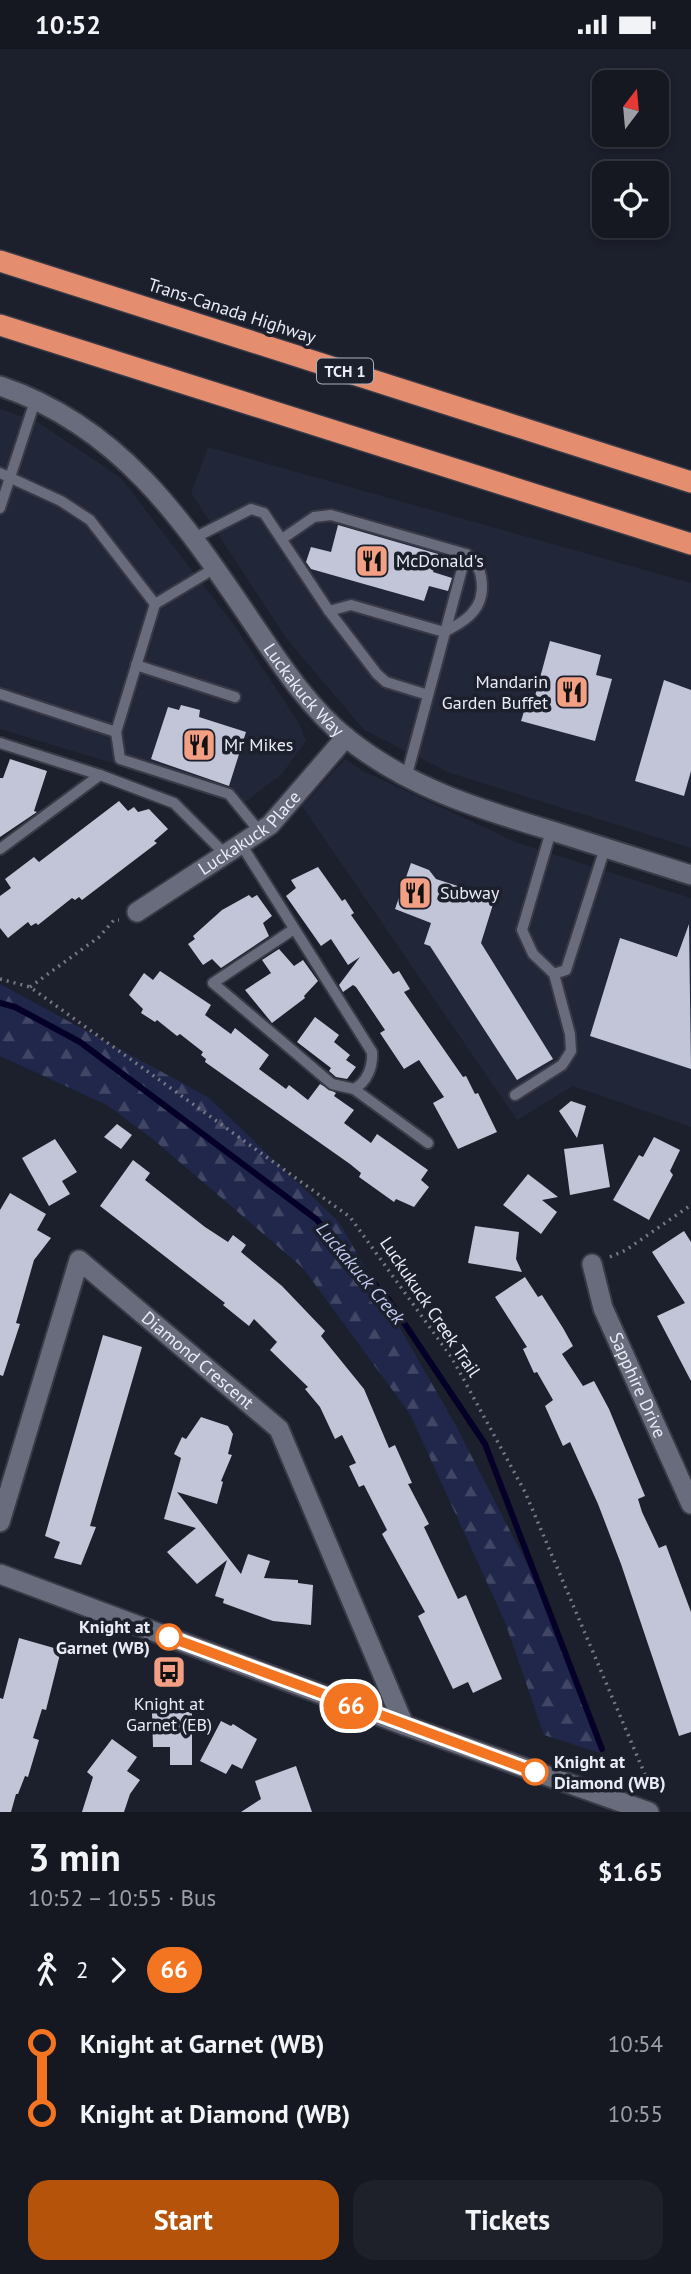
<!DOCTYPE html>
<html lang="en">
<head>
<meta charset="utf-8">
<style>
	:root { --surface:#151721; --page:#1e202a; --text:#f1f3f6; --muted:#9d9fa5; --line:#34363f; --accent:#b45309 }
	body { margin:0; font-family:"PT Sans",sans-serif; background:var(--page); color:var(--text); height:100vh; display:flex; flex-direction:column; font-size:26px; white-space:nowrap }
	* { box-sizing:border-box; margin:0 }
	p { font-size:23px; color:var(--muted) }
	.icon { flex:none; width:38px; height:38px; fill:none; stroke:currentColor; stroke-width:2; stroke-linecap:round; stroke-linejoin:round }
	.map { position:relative; height:1763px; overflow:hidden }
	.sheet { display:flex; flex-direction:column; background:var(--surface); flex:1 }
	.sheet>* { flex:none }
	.badge { padding:0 14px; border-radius:23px; font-size:24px; line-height:46px }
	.needle { width:46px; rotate:16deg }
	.tools { position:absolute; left:592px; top:21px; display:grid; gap:14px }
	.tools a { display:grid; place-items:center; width:77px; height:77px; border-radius:14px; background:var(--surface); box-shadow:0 4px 10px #0003,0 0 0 2px var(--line); font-size:35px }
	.map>.badge { position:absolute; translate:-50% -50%; box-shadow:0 0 0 4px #fff }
	.legs { display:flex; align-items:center; gap:10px; height:77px; padding:0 28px; font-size:23px }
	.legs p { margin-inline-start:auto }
	.summary { display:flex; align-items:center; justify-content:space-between; height:119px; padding:0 28px }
	h1 { font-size:38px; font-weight:600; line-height:52px }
	.button { display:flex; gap:14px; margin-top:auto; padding:14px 28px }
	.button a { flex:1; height:80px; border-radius:21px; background:var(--accent); color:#fff; font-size:28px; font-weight:600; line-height:80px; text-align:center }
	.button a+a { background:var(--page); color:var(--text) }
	ul { padding:0 28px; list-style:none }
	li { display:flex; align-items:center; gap:24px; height:70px; font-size:26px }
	li i { display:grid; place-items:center; width:10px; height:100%; margin:0 9px; background:currentColor }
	li i::after { content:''; width:18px; height:18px; margin:-9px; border:5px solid; border-radius:50%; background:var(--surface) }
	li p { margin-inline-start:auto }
	li:first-child i { background:linear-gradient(#0000 50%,currentColor 0) }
	li:last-child i { background:linear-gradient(currentColor 50%,#0000 0) }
	.status { display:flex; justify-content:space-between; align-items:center; height:49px; padding:0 35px; background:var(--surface); direction:ltr }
	.status svg { height:19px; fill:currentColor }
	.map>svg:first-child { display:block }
</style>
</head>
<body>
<div class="status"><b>10:52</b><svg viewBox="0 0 49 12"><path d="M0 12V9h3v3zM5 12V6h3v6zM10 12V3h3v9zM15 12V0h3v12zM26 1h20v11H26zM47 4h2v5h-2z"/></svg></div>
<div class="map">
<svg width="691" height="1763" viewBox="0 0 691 1763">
	<defs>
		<pattern id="forest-firs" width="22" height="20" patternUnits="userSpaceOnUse" patternTransform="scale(1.75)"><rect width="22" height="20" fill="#21274a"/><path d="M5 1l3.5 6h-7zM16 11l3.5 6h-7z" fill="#414665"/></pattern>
	</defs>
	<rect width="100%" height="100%" fill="#1c1f2c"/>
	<g fill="#222639">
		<path d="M0,360L38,373L121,429L234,576L299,674L306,692L282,725L244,754L0,680Z"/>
		<path d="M208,398L691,534V799L450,724L364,681L286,589L191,444Z"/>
		<path d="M345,710L361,721L518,794L691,849V1078L573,1037L517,1071L302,757Z"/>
	</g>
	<path fill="url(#forest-firs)" d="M0,935L208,1048L339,1173L455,1375L542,1544L600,1704L544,1686L505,1573L410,1365L303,1219L154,1091L107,1056L0,1007Z"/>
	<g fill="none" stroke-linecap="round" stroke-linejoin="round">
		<path stroke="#040027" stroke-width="6" d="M0,954L15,958L80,993L316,1170L388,1250L485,1395L602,1700"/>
	</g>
	<g fill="#c1c5d7">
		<path d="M338,476L438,505L433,523L452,529L448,542L429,537L424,552L311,520L306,513L311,498L331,503Z"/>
		<path d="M550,592L601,606L596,626L612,630L595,692L521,672L526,656L532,658Z"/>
		<path d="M664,631L691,641V722L684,747L635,732Z"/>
		<path d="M181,656L200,661L199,668L246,683L229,737L151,710L168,658L179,661Z"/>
		<path d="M10,710L47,722L34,762L37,763L0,788V729H3Z"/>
		<path d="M119,752L128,762L134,758L138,763L149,760L168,780L154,792L157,794L82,851L79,848L75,851L72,849L38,876L36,874L31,877L28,873L8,889L0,879V847L11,839L5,830L34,808L39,813Z"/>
		<path d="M411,814L429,821L436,830L495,849L481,894L553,1010L517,1031L430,897L424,895L431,874L395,860Z"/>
		<path d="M318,818L342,852L345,850L354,864L351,866L393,925L399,922L410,940L404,943L463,1028L466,1027L475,1045L478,1044L497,1083L458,1100L433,1054L444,1048L419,1011L404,1020L380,984L385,981L356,938L353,936L343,943L339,936L360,908L348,916L331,890L321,897L286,847L296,839L291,831Z"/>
		<path d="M249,846L252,849L257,846L272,867L263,874L269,887L221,919L212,910L203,916L188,895L195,890L193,887L222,861Z"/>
		<path d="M689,875L691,1020L590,987L620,889L677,908Z"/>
		<path d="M279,900L294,917L303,911L318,932L304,947L305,949L272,974L245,941L271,924L262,911Z"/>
		<path d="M160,922L211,956L205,966L231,985L235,979L269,1006L259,1020L286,1040L289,1036L308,1051L320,1035L336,1044L334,1047L354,1061L344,1074L371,1094L377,1085L428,1121L421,1131L429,1138L414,1158L396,1150L394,1153L359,1128L361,1124L350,1115L205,1013L206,1010L201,1006L203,1003L180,985L177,987L157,971L155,973L141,964L143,960L129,946L144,924L153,931Z"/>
		<path d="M315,968L339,986L334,993L350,1006L346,1011L356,1018L347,1030L336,1028L329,1022L331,1019L297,993Z"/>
		<path d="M571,1052L586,1057L577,1089L559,1062Z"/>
		<path d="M117,1075L132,1086L121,1100L104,1088Z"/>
		<path d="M654,1088L680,1101L670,1122L673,1126L649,1171L613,1151L639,1106L643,1108Z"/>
		<path d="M55,1090L77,1123L62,1132L70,1145L49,1157L22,1109Z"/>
		<path d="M603,1095L610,1138L570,1146L564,1100Z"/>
		<path d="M133,1111L150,1124L145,1131L205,1178L228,1193L233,1186L246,1196L241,1203L282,1237L325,1282L321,1287L364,1340L389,1399L395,1396L412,1434L408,1435L429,1475L424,1478L458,1550L466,1546L502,1630L473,1644L468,1633L453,1640L418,1567L425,1563L382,1485L387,1481L364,1436L359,1438L349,1417L356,1414L342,1386L335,1390L320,1358L305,1340L308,1338L270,1301L277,1293L254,1270L249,1277L223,1256L225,1254L100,1157Z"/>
		<path d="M528,1125L558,1148L542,1151L557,1163L541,1185L503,1156Z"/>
		<path d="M10,1144L46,1165L37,1181L51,1189L34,1211L16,1274L20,1275L3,1327L0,1326V1161Z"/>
		<path d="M475,1177L519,1183L516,1210L522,1223L468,1214Z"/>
		<path d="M684,1182L691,1193V1332L657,1267L685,1254L652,1203Z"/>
		<path d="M525,1228L538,1248L542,1246L563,1279L573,1297L562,1305L583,1337L594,1332L609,1360L645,1447L638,1450L642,1463L659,1499L666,1496L691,1563V1683L679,1687L621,1515L598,1455L570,1393L563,1397L545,1357L553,1351L537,1323L534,1324L523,1300L527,1298L495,1248Z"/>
		<path d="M103,1286L142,1298L90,1477L96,1478L81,1516L54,1509L60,1493L45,1487Z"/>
		<path d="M201,1368L228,1377L233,1385L228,1405L232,1406L221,1432L223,1433L217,1455L177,1443L241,1525L248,1505L270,1512L264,1529L298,1531V1534L313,1536L311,1576L273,1572L223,1554L224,1550L215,1547L227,1511L197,1535L167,1503L196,1479L164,1470L181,1409L174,1405L182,1388L186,1390Z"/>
		<path d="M19,1589L61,1601L46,1661L42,1660L33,1689L39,1691L28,1728L25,1727L18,1745H16L11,1763H0V1649L3,1650Z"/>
		<path d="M171,1653L179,1663H192V1716H170V1698H153L152,1664H166Z"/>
		<path d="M221,1672L231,1677L233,1675L257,1690L242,1720L232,1715L226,1725L200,1712Z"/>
		<path d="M112,1690L137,1708L127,1722L140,1731L130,1745L124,1763H82L93,1728L87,1723Z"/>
		<path d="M296,1717L312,1763H241L261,1750L255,1732Z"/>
	</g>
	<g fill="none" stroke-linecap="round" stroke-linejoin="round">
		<defs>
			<g id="service">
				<path d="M0,424L61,452L90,471L155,555L215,519"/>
				<path d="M0,459L35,352"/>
				<path d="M194,489L251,460L264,464L329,562L377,625L386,633L428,646"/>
				<path d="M282,490L314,468L331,466L466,505L406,729"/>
				<path d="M329,562L351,556L444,583C453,578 465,573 472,564C487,548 485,517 466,505"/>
				<path d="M136,616L235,648"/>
				<path d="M0,645L116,683L155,555"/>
				<path d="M116,683L120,710L229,745L260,783"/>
				<path d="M0,694L100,726L174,754L225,805"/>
				<path d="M241,795L372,1003C373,1018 367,1033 354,1040L332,1035L213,934L294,880"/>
				<path d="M0,800L100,726"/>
				<path d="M554,925L566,921L605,799"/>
				<path d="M354,1040L428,1094"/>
				<path d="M515,1046L562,1016L571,1002L570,985L554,925L533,905L522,881L551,782"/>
			</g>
			<g id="minor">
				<path id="s1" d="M137,863L270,776L346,688"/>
				<path id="s2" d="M592,1215L603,1259L691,1455"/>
				<path id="s3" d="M0,1473L79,1211L279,1380L404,1676"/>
			</g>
			<g id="tertiary">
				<path id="s4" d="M0,337C122,378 185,474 254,576C281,616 309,659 348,690C408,738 476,759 549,781C596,796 644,811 691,826"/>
				<path d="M0,1525L404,1676L649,1763"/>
			</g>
			<g id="motorway">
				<path d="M0,212L691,433"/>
				<path d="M0,276L691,495"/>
			</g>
		</defs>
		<use href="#service" stroke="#393a46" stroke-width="14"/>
		<use href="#minor" stroke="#393a46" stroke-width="23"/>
		<use href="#tertiary" stroke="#393a46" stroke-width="23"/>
		<use href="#motorway" stroke="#393a46" stroke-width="24"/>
		<g stroke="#767984" stroke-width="3.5" stroke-dasharray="2 5" stroke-linecap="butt">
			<path d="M0,930L30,938L350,1168L452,1309L525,1443L652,1742"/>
			<path d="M30,938L99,888L114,871H119"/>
			<path d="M610,1208L626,1201L691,1156"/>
		</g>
		<use href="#service" stroke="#686c7c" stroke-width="10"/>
		<use href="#minor" stroke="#686c7c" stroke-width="19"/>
		<use href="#tertiary" stroke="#686c7c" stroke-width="19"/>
		<use href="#motorway" stroke="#e58d6f" stroke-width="21"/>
	</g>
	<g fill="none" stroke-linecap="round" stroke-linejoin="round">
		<defs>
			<path id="line-1" d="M169,1588L535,1723"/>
		</defs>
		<use href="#line-1" stroke="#fff" stroke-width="16"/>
		<use href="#line-1" stroke="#f37421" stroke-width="10"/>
	</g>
	<defs>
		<symbol id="restaurant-square" viewBox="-11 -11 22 22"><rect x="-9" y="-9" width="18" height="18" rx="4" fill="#f39f83" stroke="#1c1f2c"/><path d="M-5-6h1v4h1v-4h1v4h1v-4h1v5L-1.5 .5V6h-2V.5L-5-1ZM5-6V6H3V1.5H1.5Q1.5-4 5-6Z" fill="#111"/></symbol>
		<symbol id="bus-square" viewBox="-11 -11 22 22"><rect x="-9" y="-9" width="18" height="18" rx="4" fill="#f39f83" stroke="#1c1f2c"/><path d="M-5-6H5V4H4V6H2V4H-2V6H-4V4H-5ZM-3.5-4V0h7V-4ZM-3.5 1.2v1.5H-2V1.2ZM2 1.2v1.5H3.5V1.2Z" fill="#111"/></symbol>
	</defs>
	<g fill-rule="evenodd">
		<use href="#restaurant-square" x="353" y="493" width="38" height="38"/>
		<use href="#restaurant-square" x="553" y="624" width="38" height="38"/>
		<use href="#restaurant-square" x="180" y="677" width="38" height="38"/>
		<use href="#restaurant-square" x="396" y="825" width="38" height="38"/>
		<use href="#bus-square" x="150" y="1604" width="38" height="38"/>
	</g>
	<g fill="#fff" stroke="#f37421" stroke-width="3.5">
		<circle cx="169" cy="1588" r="12"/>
		<circle cx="535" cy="1723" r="12"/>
	</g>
	<g text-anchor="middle" stroke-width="7" stroke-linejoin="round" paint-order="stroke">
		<rect fill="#1c1f2c" stroke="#acaeb9" stroke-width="2" x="317" y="309.5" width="56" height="25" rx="5"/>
		<g font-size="16" font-weight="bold" fill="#e9ebf5">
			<text x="345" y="328">TCH 1</text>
		</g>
		<g font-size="18" fill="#e9ebf5" stroke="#1c1f2c">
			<text transform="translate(232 262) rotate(18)" y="6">Trans-Canada Highway</text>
			<text dy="6" stroke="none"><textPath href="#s4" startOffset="438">Luckakuck Way</textPath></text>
			<text dy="6" stroke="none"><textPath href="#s1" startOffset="138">Luckakuck Place</textPath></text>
			<text transform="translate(430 1258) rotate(56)" y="6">Luckukuck Creek Trail</text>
			<text dy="6" stroke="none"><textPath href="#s3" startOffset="429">Diamond Crescent</textPath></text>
			<text dy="6" stroke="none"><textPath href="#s2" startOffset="130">Sapphire Drive</textPath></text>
		</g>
		<g font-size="18" fill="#e9ebf5" stroke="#1c1f2c" text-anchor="start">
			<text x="396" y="518">McDonald's</text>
			<text x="548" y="639" text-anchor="end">Mandarin<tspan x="548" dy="21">Garden Buffet</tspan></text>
			<text x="224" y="702">Mr Mikes</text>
			<text x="440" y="850">Subway</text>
			<text x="169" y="1661" text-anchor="middle">Knight at<tspan x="169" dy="21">Garnet (EB)</tspan></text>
		</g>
		<g font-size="18" font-weight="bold" fill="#e9ebf5" stroke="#1c1f2c" text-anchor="end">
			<text x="150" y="1584">Knight at<tspan x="150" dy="21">Garnet (WB)</tspan></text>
			<text x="554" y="1719" text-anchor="start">Knight at<tspan x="554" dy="21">Diamond (WB)</tspan></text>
		</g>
		<g font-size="19" font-style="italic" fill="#c1caef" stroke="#1c1f2c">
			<text transform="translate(361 1224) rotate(50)" y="7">Luckakuck Creek</text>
		</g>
	</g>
</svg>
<div class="tools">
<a><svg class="needle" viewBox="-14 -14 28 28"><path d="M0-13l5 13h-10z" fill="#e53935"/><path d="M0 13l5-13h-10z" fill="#9d9fa5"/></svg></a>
<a><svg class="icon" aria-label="locate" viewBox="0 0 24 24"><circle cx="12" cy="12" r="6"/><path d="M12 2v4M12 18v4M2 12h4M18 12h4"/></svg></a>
</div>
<b class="badge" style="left:351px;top:1657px;background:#f37421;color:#fff">66</b>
</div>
<section class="sheet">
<div class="summary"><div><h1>3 min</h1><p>10:52 – 10:55 · Bus</p></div><b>$1.65</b></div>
<div class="legs"><svg class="icon" aria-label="walk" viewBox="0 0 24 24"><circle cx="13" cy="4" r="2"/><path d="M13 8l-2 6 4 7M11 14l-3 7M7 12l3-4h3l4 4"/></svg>2<svg class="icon" aria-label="forward" viewBox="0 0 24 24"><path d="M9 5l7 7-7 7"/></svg><b class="badge" style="background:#f37421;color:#fff">66</b></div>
<ul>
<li><i style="color:#f37421"></i><b>Knight at Garnet (WB)</b><p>10:54</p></li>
<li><i style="color:#f37421"></i><b>Knight at Diamond (WB)</b><p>10:55</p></li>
</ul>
<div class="button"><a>Start</a><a>Tickets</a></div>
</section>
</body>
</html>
